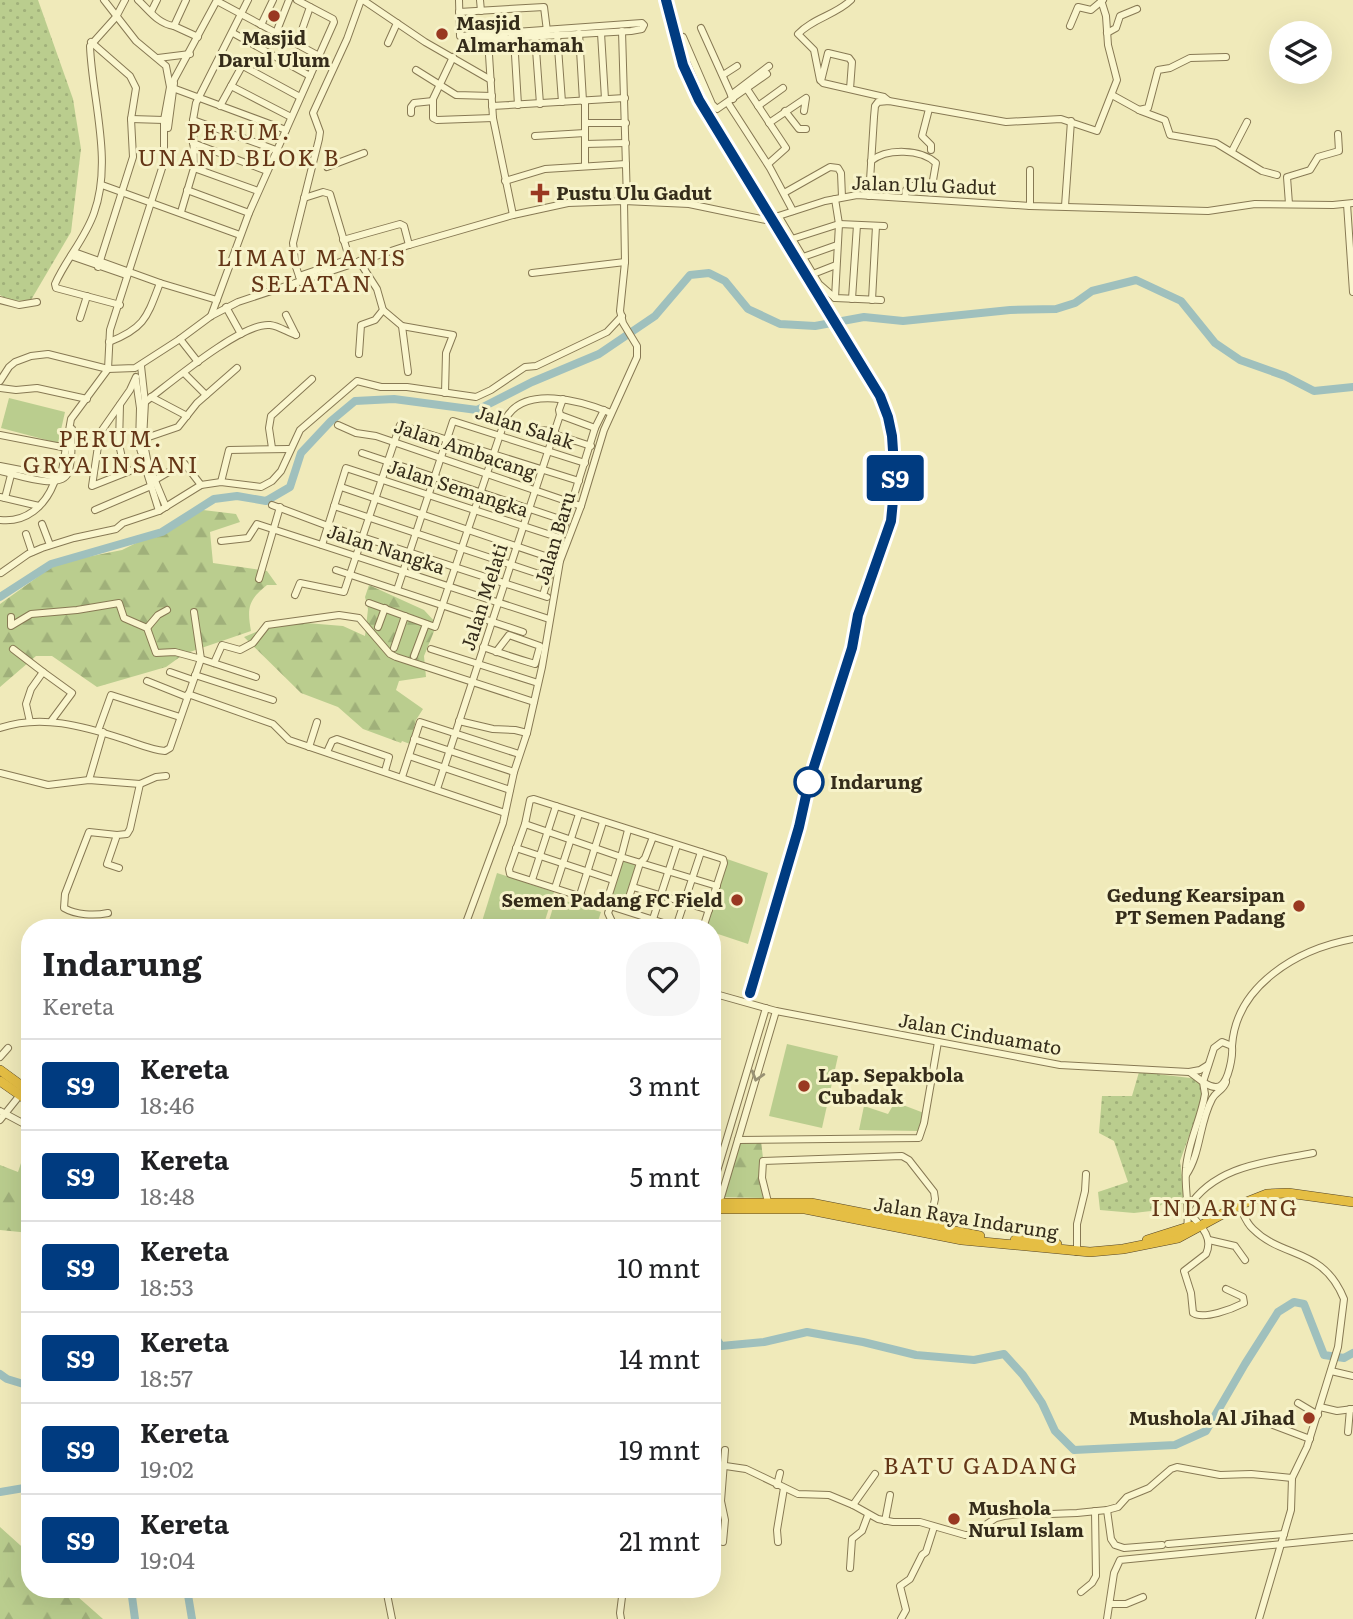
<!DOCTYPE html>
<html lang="id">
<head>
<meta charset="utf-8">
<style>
	:root { --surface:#fff; --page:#f6f6f6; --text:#202124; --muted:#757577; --line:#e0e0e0 }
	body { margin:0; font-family:Literata,serif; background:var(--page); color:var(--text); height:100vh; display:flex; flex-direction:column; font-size:26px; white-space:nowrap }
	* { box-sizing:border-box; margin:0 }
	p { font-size:23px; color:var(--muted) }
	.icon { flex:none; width:38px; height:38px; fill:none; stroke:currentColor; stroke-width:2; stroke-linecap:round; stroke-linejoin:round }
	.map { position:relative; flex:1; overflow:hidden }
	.side { position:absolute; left:21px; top:919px; width:700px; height:679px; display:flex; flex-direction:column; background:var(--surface); border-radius:28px; box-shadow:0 7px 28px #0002 }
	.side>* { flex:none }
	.badge { padding:0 14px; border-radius:5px; font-size:24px; line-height:46px }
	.controls { position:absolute; left:1269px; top:21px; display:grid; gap:14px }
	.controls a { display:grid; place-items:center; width:63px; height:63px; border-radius:50%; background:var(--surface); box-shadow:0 7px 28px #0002; font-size:35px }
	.map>.badge { position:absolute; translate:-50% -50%; box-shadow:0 0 0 4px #fff }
	.round { display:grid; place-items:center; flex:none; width:74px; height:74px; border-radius:28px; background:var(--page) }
	.headline { display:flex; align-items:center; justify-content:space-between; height:119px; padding:0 21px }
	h1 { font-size:33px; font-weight:700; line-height:52px }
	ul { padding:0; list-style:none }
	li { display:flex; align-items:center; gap:21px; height:91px; padding:0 21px; border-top:2px solid var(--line) }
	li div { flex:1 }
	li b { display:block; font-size:26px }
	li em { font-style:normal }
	li .badge { min-width:77px; font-weight:700; text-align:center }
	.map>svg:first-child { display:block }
</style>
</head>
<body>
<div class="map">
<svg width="1353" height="1619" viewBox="0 0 1353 1619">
	<defs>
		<pattern id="grass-dots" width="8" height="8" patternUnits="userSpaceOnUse" patternTransform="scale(1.75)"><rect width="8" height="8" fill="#bacd8e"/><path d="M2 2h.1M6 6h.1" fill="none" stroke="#a0b07a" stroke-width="1.8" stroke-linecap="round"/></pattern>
		<pattern id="forest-firs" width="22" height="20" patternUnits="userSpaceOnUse" patternTransform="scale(1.75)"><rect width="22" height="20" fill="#bacd8e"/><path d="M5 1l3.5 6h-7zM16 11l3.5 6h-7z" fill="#a0b07a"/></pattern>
	</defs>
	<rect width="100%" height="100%" fill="#f0eaba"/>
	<g fill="url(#grass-dots)">
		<path d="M0,0H38L73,99L81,149L71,232L31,300L9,301L0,295Z"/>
		<path d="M1139,1072L1199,1079L1204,1094L1180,1161L1185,1202L1180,1205L1173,1198L1151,1211L1134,1213L1100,1210L1098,1192L1128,1182L1114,1141L1099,1133L1102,1096H1132Z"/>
	</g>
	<g fill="url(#forest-firs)">
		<path d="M203,510L236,514L240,522L210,532L213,563L267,571L277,585H267C248,600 247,608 251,631L184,654L166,667L97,687L52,656H36L0,687V604L57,563L122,550Z"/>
		<path d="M369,585L424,610L437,624L424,656L426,677L399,681L396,690L423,709L416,720L410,744L402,741L401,743L363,729L338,707L301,693L244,637L282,621L343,626L365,636L368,609L365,597Z"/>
		<path d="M737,1141H761L763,1158L760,1160L759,1173L765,1198L719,1197Z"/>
		<path d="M24,1154L30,1155V1233L0,1230V1165L18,1172Z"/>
		<path d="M0,1527L30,1554V1589H69L103,1619H0Z"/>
	</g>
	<g fill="#bacd8e">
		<path d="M9,398L65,412L58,443L1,428Z"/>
		<path d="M623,859L639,864L623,908L609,902Z"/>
		<path d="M727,859L768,873L748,944L712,932V928H705Z"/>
		<path d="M497,873L554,892L543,927L480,928Z"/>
		<path d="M556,898L601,912L596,927H547Z"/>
		<path d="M787,1044L838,1056L822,1128L769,1116Z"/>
		<path d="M895,1102L924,1113L919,1131L859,1130L864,1106L888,1114Z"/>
	</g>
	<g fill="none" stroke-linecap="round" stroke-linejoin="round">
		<g stroke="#9fc0bd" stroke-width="8">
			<path d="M0,597L51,564L162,532L214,499L237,496L266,501L290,487L301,453L331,421L355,401L394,399L477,410L532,382L599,354L655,316L690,275L709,273L725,281L748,309L780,324L815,326L864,317L903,321L1010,310L1056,309L1075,303L1092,291L1136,280L1181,301L1215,343L1240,360L1285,376L1314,391L1353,387"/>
			<path d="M712,1331L721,1346L764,1342L807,1332L863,1342L916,1355L974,1360L1004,1354L1023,1375L1042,1403L1055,1431L1074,1450L1175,1445L1206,1431L1245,1364L1278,1312L1294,1302L1304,1304L1324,1355L1344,1358L1353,1353"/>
			<path d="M0,1374L7,1379L30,1386"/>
			<path d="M0,1492L30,1487"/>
			<path d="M131,1589L135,1619"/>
			<path d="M187,1589L192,1619"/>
		</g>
		<defs>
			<g id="minor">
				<path d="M104,0L136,41L166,66L170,87L286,130"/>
				<path d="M138,0C149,10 158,24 174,26L186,0"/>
				<path d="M363,0L425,42L491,80"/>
				<path d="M459,0L460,36L642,23L644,25L642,29L631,31L474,40L465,36"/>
				<path d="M480,0L481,11"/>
				<path d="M217,1L319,56"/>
				<path d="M151,12L157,0"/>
				<path d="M459,12L544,7L547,31"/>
				<path d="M261,25L273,0"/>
				<path d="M174,26L198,37"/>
				<path d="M1070,26L1078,7L1091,10L1103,0"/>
				<path d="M701,28L733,99"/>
				<path d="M622,31L627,201"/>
				<path d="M233,33L310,76"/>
				<path d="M276,33L289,0"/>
				<path d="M579,33L583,101"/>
				<path d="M601,33L605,99"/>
				<path d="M1107,33L1116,28L1120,16L1137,9"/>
				<path d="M557,34L562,102"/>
				<path d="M535,36L540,104"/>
				<path d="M683,37L712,104L717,109L767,74"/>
				<path d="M514,38L518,105"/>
				<path d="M488,39L493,118L513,215"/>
				<path d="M91,42L130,76L136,88L131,119L133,157L98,267"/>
				<path d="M388,43L397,23"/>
				<path d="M297,44L310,7"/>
				<path d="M221,54L300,97"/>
				<path d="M453,57L433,99V118L437,120L493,118"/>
				<path d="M158,58L190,54"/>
				<path d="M416,70L456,95L492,96"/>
				<path d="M723,75L737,66"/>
				<path d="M820,80L814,50L798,34C813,18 836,15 851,0"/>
				<path d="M231,86L291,117"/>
				<path d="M747,89L786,148L768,164"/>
				<path d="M850,89L852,62L849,58L828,53L821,81L823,83L884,97L889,101"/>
				<path d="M731,95L769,66"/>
				<path d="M1112,95L1141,111L1165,120L1170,135L1216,143L1262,171L1277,175"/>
				<path d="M585,101V166"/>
				<path d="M728,103L770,168L793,211"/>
				<path d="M220,106L242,66"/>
				<path d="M492,106L625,98"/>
				<path d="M758,106L783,88"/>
				<path d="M929,109L922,136L931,145V150"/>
				<path d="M1139,110L1148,108L1158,70L1170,68L1190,58L1226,57"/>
				<path d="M785,111L799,129H806"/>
				<path d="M411,113V107L414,103L433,101"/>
				<path d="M131,119L164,120"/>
				<path d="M193,120L276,150"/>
				<path d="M585,123H626"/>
				<path d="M769,123L806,98L804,111"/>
				<path d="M168,128L174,83"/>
				<path d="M535,136L585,133"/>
				<path d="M193,143L267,171"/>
				<path d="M585,144L626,143"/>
				<path d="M1232,151L1247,122"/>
				<path d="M871,161C887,148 921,149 936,163L932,186H910L906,190L905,198"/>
				<path d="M327,167L364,153"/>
				<path d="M194,168L258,191"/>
				<path d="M1030,170V206"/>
				<path d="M505,181L545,169L626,164"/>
				<path d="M102,185L240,235"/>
				<path d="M187,190L249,213"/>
				<path d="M784,193L830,167L838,168L841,173L842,197"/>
				<path d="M869,196L874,117L875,106L878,102L889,101L1006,122L1061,119L1097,131L1117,80L1108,45L1106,16L1101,0"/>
				<path d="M304,198L323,192L330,194L351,264"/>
				<path d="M1289,204L1287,177L1310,170L1318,157L1339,151L1338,134"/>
				<path d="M1347,204L1353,292"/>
				<path d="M1065,206L1071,121"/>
				<path d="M181,212L194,168L193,120L196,103L248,0"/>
				<path d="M779,217L819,284L835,298L881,300"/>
				<path d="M792,239L839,224L884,226"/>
				<path d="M343,240L400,224L404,226L409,245"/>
				<path d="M74,252L160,283C147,317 145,328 109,342"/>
				<path d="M71,256L126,275"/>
				<path d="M803,257L837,245"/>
				<path d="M532,273L625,262"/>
				<path d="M813,274L836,265"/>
				<path d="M299,276L349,259"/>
				<path d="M301,282L296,267L293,243L319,139L320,132L313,113L347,39L361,0"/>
				<path d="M160,283L217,300"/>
				<path d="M835,298L839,224L835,199"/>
				<path d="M852,299L857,225"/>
				<path d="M0,300L19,305L37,302"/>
				<path d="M872,300L876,226"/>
				<path d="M120,305L56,288L55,284C66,259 85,239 94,213C113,161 92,99 90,46L116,17L125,0"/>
				<path d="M226,307L241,334"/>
				<path d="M383,310L402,326L453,335L446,353L445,393"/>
				<path d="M286,315L296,335"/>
				<path d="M211,316L249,213L334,22L333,19L297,0"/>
				<path d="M80,318L87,296"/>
				<path d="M402,326L408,372"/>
				<path d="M180,339L198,362"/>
				<path d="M359,354L361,325L375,320L383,310L377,289L359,261"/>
				<path d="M141,366L145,402L143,439"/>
				<path d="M184,373L206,395"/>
				<path d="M136,377L130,390L100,433L92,486L145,465"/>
				<path d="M136,380L140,408L139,445L141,452"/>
				<path d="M0,381L9,367L15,362L31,356L48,354L108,369L135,368L180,339L211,316L238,302L409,245L513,215L568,203L624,201L689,204L766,220L825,201L857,195L1030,206L1208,211L1255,204L1333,205L1353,203"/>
				<path d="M0,388L16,390L37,388L87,399"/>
				<path d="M151,397L187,416"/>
				<path d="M145,402C169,384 242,322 270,325C279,326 287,332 296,335"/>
				<path d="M120,405L119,444L125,472"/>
				<path d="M560,415L595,428"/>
				<path d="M338,425L356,433L376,436L581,506"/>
				<path d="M539,430L555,431"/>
				<path d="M554,434L591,446"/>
				<path d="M0,435L67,448"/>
				<path d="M272,448L269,428L271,416L312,379"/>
				<path d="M362,453L566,521"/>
				<path d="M0,466L57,477L61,476L71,419L108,369L110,330L164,162V120L170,87L217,0"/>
				<path d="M145,466L159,511"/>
				<path d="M0,471C15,474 60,491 68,473C73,461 71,442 72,429"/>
				<path d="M155,480L184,463L201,485"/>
				<path d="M221,482L229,450L289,449"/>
				<path d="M341,487L560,561"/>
				<path d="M0,497L39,506"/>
				<path d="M5,498L12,471"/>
				<path d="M272,505L328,526L547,597"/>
				<path d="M334,506L548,577"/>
				<path d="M166,507L148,464L143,439L178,427L197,403L237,368"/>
				<path d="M95,510L151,486"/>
				<path d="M0,520C26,523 45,506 54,483"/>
				<path d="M42,524L50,545"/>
				<path d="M26,534L32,552"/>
				<path d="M221,541L248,538L257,524L549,619"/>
				<path d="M322,545L346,468L560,538"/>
				<path d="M336,570L523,632"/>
				<path d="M1,573L28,554L42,548L74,538L116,529L123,523L159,511L201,485L221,482L261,487L272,481L281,471L300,430L357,381L381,387H407L476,397L491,390L525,367L536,366L607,332L622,316"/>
				<path d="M259,579L280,507"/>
				<path d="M397,590L453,421L585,463"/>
				<path d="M295,595L300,583L344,592L400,425L579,481"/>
				<path d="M543,595L595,428L604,410"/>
				<path d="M369,603L435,627L505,420C523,384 582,401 611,413"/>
				<path d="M11,617V626L31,614L77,610L119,603L124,618L147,628L156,653L175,652L201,659L194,612"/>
				<path d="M378,627L385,608"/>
				<path d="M147,628L158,615L167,610"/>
				<path d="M483,647C500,653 518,659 535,664L540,646L509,635L496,652"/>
				<path d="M394,648L405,616"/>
				<path d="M13,649L43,672"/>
				<path d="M431,649L538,683"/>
				<path d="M414,656L426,624"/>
				<path d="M214,663L222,645L240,650L253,643L267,625L339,615L359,618L390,654L396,657L534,702"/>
				<path d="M170,672L193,680"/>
				<path d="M195,675L273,700"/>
				<path d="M147,681L187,697"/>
				<path d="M188,694L273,724L289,740L505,813"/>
				<path d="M459,721L493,729L515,730L527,733"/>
				<path d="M30,722L26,704L31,689L43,672L72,693L52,720"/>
				<path d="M0,728C41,714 83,726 123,739C136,743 151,750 165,751L170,748L201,659L256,677"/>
				<path d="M98,731L111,695L180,717"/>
				<path d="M414,739L514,772"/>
				<path d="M309,747L317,722"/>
				<path d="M327,752L332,741L337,739L389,757L385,771"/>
				<path d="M409,756L510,790"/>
				<path d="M0,773L48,785L89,780L140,784L156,777L166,776"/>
				<path d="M402,777L420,722L519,754"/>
				<path d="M89,780L103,732"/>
				<path d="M437,789L560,415L559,410L563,399"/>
				<path d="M525,824L621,857L606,904"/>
				<path d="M628,830L621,857L717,886"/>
				<path d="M516,848L613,880"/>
				<path d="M119,868L107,864L117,835L127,834L130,829L140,784"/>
				<path d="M532,880L556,806"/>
				<path d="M633,887L709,910"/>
				<path d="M555,888L579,814"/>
				<path d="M580,895L603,822"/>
				<path d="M611,905L608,913L615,928"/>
				<path d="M625,910L640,863L645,858L653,837"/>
				<path d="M108,913C94,916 76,915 64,908L65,894L89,832L117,835"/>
				<path d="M653,919L677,845"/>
				<path d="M46,927V928"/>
				<path d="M676,927L701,852"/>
				<path d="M464,928L503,823L514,772L527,733L542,667L560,561L581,506L604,430L637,357V346L623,323L620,311L625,262L624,201"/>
				<path d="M679,928L510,874L509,869L525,824L530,800L534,799L723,859L724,863L703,928"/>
				<path d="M712,993L776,1011L1060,1065L1189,1072L1200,1070L1208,1065"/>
				<path d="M1222,1042L1232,1046C1233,1055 1229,1081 1220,1086C1214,1089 1208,1085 1203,1082L1214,1048Z"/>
				<path d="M1232,1046C1236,985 1298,949 1353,939"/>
				<path d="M0,1057L8,1048"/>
				<path d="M0,1111L30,1127"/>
				<path d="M0,1120L20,1095"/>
				<path d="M738,1140L919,1138L924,1123L938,1042"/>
				<path d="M1186,1175C1201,1153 1199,1123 1212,1099C1216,1091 1223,1091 1226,1082"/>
				<path d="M712,1188L766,1008"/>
				<path d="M768,1202L762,1178L763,1161L902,1156L909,1160L934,1192L935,1199L929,1226"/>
				<path d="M1239,1205C1243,1213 1246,1223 1253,1229C1283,1259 1323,1247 1344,1299L1338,1347L1307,1447L1292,1478L1291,1510L1259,1619"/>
				<path d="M1188,1208C1215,1165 1267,1162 1313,1153"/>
				<path d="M714,1209L719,1204L776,1011"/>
				<path d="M1189,1213C1200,1225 1214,1237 1206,1254L1184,1271L1191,1293L1193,1313C1204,1320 1232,1309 1244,1303L1243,1297L1226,1289"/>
				<path d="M1187,1228C1190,1208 1184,1188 1186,1168C1188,1142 1201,1119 1205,1094L1203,1082L1191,1073"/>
				<path d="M1209,1240L1235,1246L1245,1260"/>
				<path d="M1077,1252V1224L1085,1191L1086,1174"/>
				<path d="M1331,1371L1353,1376"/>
				<path d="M1298,1403L1318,1415"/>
				<path d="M1320,1407L1337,1411L1353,1409"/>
				<path d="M1273,1425L1310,1439"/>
				<path d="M1348,1432L1350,1409"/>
				<path d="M712,1464L746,1469L798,1494L829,1495L853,1505L878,1519L893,1522H920L965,1535H970L996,1518L1004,1516L1034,1512L1050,1514L1077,1513L1107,1510L1118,1507L1127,1497L1149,1488L1171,1469L1177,1467L1220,1475L1251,1474L1292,1478"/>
				<path d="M777,1485L780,1473"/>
				<path d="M853,1505L875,1474"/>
				<path d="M1107,1510L1111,1539L1115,1545L1124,1548L1162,1545"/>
				<path d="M885,1521L890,1495"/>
				<path d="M723,1542L725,1520L721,1501L725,1450"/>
				<path d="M778,1542L777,1530L784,1488"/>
				<path d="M1168,1544L1284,1534"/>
				<path d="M850,1568L852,1539L862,1531L868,1515"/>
				<path d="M386,1589L392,1619"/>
				<path d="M1081,1592L1092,1583L1096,1576L1095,1511"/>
				<path d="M1110,1604H1126L1143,1597"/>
				<path d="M621,1619L620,1613L623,1589"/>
				<path d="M901,1619L906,1610L900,1586L910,1579L922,1555L926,1552L934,1527"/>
				<path d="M1107,1619L1114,1573L1120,1560L1353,1537"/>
			</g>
			<g id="highway">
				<path d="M0,1070L30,1092"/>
				<path d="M0,1081L30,1102"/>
				<path d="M724,1203H811L980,1236"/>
				<path d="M712,1209H805L962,1240L1090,1252L1123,1249L1178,1238L1239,1205L1267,1194L1288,1193L1353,1202"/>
				<path d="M1015,1240L1057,1244"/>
				<path d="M1147,1240L1191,1226"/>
			</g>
		</defs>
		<use href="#minor" stroke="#877954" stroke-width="8"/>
		<use href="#highway" stroke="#544529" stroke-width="10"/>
		<use href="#minor" stroke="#faf6ce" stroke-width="6"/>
		<use href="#highway" stroke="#e5be44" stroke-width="9"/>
		<defs>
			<path id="rail" d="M666,0L683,65L699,100L880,396L892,436L895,480L891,521L858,615L852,648L809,782L799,827L750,993"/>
		</defs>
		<use href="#rail" stroke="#352c1a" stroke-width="4.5"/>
		<use href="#rail" stroke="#f7f3ca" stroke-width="2" stroke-dasharray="5" stroke-linecap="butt"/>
	</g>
	<defs><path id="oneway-chevron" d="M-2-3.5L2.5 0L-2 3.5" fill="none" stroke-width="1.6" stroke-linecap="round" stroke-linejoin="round" transform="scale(1.75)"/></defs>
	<use stroke="#989174" href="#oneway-chevron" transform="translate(757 1076) rotate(107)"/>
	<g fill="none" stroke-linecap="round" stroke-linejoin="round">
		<defs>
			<path id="line" d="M666,0L683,65L699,100L880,396L888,417L892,436L895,480L891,521L858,615L852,648L809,782L799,827L750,993"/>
		</defs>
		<use href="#line" stroke="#fff" stroke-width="16"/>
		<use href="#line" stroke="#003b80" stroke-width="10"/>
	</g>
	<g fill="#993821" stroke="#f7f3ca" stroke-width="2.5">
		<circle cx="274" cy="16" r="7"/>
		<circle cx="442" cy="34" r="7"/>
		<path d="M536.5 182.5h7v7h7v7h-7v7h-7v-7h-7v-7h7z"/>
		<circle cx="737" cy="900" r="7"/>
		<circle cx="1299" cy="906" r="7"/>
		<circle cx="804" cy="1086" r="7"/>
		<circle cx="1309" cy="1418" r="7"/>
		<circle cx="954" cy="1519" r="7"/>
	</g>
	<circle fill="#fff" stroke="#003b80" stroke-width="3.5" cx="809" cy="782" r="14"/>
	<g text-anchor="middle" stroke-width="6" stroke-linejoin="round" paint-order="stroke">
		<g font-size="19" font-weight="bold" fill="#352c1a" stroke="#f7f3ca" text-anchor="start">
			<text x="456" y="30">Masjid<tspan x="456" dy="22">Almarhamah</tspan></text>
			<text x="274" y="45" text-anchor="middle">Masjid<tspan x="274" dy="22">Darul Ulum</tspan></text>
			<text x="556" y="200">Pustu Ulu Gadut</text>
			<text x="1285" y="902" text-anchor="end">Gedung Kearsipan<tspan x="1285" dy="22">PT Semen Padang</tspan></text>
			<text x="723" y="907" text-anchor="end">Semen Padang FC Field</text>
			<text x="818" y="1082">Lap. Sepakbola<tspan x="818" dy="22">Cubadak</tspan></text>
			<text x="1295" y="1425" text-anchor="end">Mushola Al Jihad</text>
			<text x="968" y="1515">Mushola<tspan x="968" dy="22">Nurul Islam</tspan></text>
		</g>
		<g font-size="19" fill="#352c1a" stroke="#f7f3ca">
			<text transform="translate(924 185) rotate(2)" y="7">Jalan Ulu Gadut</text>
			<text transform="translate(525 427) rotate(18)" y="7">Jalan Salak</text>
			<text transform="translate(465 449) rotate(19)" y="7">Jalan Ambacang</text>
			<text transform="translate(458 488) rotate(18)" y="7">Jalan Semangka</text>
			<text transform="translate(555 538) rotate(-73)" y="7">Jalan Baru</text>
			<text transform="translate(386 549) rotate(18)" y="7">Jalan Nangka</text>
			<text transform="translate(484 597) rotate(-72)" y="7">Jalan Melati</text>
			<text transform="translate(980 1034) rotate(10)" y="7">Jalan Cinduamato</text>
			<text transform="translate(966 1218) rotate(9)" y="7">Jalan Raya Indarung</text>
		</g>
		<g font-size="19" font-weight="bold" fill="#352c1a" stroke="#f7f3ca" text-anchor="start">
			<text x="830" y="789">Indarung</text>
		</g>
		<g font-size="23" letter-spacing="2" fill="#643617" stroke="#f7f3ca">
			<text x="239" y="140">PERUM.<tspan x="239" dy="26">UNAND BLOK B</tspan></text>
			<text x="312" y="266">LIMAU MANIS<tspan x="312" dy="26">SELATAN</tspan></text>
			<text x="111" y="447">PERUM.<tspan x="111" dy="26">GRYA INSANI</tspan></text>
			<text x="1225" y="1216">INDARUNG</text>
			<text x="981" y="1474">BATU GADANG</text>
		</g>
	</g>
</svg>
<div class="controls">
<a><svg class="icon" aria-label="layers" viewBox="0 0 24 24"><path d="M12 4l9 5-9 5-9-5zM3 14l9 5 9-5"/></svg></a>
</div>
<b class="badge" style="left:895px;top:478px;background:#003b80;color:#fff">S9</b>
<section class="side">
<div class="headline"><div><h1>Indarung</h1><p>Kereta</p></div><a class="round"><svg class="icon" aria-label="heart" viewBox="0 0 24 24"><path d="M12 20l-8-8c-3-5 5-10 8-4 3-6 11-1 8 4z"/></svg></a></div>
<ul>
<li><span class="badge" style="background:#003b80;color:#fff">S9</span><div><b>Kereta</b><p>18:46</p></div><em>3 mnt</em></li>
<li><span class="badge" style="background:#003b80;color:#fff">S9</span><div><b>Kereta</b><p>18:48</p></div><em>5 mnt</em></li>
<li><span class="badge" style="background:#003b80;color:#fff">S9</span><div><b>Kereta</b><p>18:53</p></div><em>10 mnt</em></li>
<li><span class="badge" style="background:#003b80;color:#fff">S9</span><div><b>Kereta</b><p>18:57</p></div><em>14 mnt</em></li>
<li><span class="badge" style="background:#003b80;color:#fff">S9</span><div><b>Kereta</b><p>19:02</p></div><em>19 mnt</em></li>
<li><span class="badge" style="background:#003b80;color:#fff">S9</span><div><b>Kereta</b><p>19:04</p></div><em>21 mnt</em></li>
</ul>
</section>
</div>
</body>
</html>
